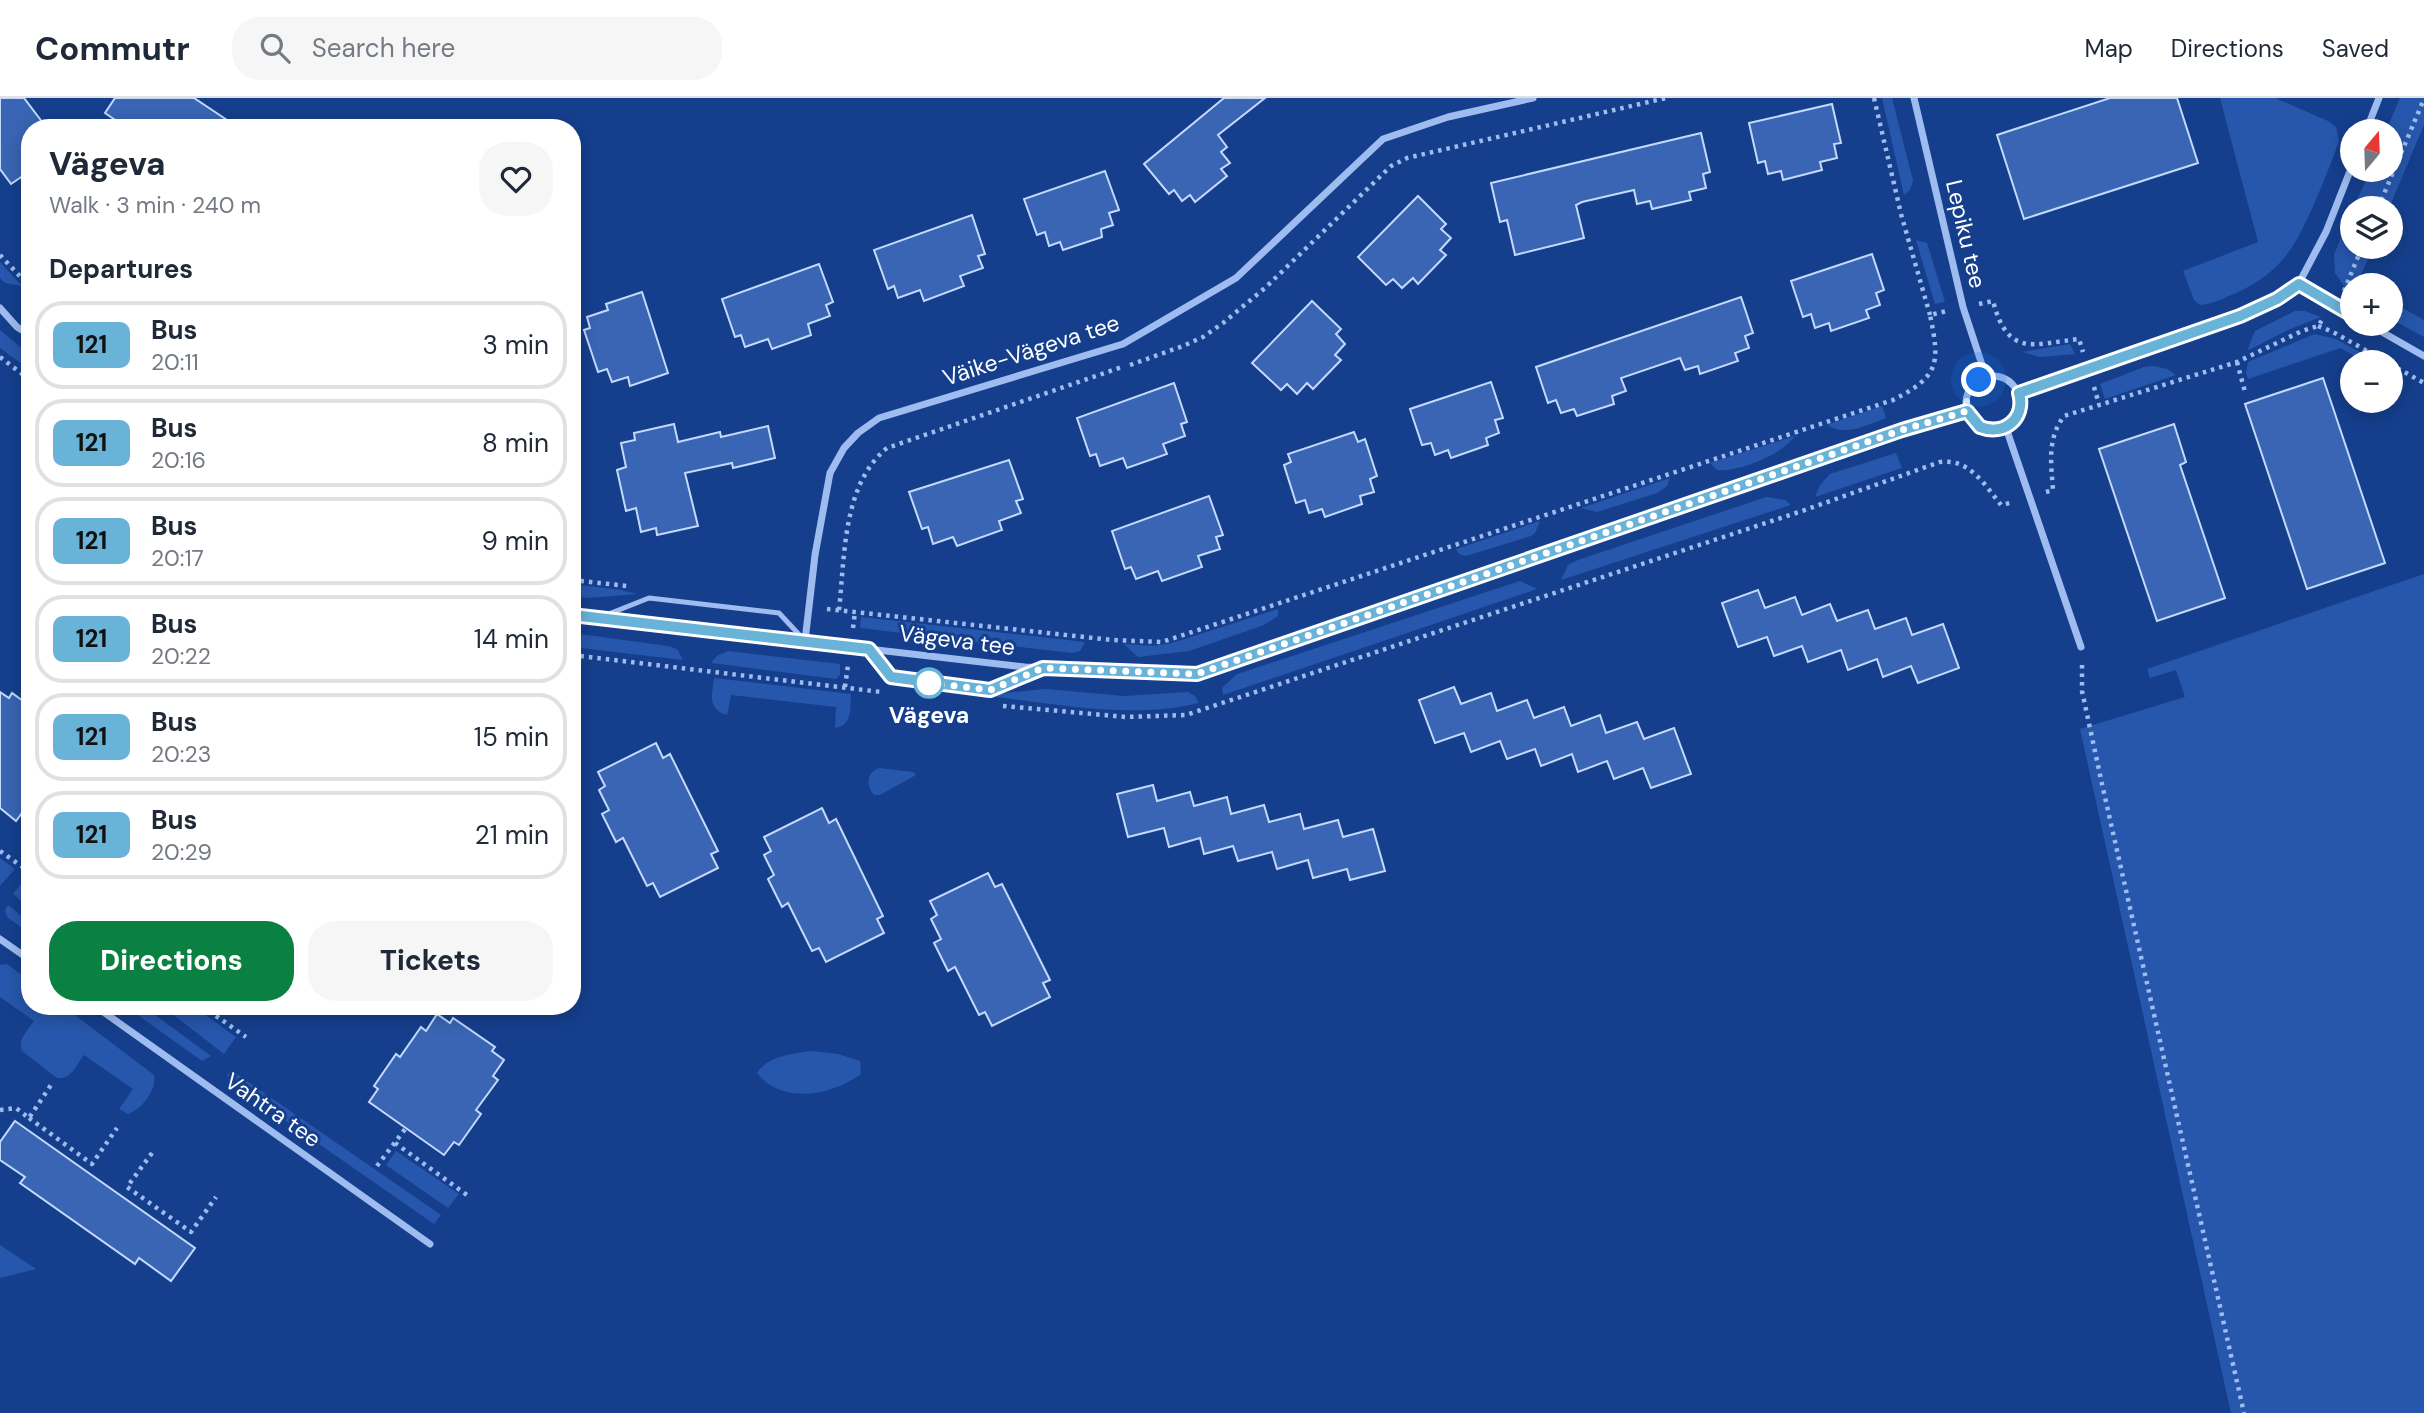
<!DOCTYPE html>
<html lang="en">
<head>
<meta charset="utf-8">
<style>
	:root { --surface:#fff; --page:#f6f6f7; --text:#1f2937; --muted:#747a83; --line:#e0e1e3; --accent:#0b8043 }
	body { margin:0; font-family:"DM Sans",sans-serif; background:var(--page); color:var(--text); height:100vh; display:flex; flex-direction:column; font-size:26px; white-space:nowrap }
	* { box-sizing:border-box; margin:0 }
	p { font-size:23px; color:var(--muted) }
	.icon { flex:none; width:38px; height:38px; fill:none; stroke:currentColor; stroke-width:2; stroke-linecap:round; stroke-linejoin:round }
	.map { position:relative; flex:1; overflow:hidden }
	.panel { position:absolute; left:21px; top:21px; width:560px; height:896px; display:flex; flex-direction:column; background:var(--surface); border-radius:28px; box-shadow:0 4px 18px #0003 }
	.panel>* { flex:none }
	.badge { padding:0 14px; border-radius:10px; font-size:24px; line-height:46px }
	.needle { width:46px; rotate:19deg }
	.tools { position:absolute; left:2340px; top:21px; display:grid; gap:14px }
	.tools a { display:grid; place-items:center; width:63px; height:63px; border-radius:50%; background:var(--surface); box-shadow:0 4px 18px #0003; font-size:35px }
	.you { position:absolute; width:35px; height:35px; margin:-18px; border:5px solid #fff; border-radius:50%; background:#1a73e8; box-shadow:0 0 0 10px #1a73e833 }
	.map>.badge { position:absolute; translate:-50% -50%; box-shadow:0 0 0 4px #fff }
	h2 { padding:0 28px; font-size:26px; line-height:63px }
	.round { display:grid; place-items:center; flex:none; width:74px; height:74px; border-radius:28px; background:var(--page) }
	.headline { display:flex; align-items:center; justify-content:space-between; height:119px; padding:0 28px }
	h1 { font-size:33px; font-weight:800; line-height:52px }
	.action { display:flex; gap:14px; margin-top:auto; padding:14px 28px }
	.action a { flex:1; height:80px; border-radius:28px; background:var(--accent); color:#fff; font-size:28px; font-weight:800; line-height:80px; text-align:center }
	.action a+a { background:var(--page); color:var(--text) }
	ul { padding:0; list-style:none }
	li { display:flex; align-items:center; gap:21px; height:88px; margin:0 14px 10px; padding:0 14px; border:4px solid var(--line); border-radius:28px }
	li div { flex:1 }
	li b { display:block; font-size:26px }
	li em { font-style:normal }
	li .badge { min-width:77px; font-weight:700; text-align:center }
	header { display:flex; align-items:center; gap:42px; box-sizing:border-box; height:98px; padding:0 35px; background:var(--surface); border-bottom:2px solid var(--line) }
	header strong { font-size:33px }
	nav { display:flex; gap:38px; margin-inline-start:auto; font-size:24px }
	.search { width:490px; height:63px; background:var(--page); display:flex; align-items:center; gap:18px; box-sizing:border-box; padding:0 24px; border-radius:28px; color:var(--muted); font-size:26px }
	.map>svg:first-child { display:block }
</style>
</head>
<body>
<header>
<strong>Commutr</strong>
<div class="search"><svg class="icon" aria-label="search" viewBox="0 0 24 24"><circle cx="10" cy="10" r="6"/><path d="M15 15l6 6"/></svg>Search here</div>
<nav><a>Map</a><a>Directions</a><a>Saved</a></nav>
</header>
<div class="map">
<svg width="2424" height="1315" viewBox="0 0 2424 1315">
	<rect width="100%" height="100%" fill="#153f8d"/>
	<g fill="#2757ac">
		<path d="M1882,0H1892L1913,83L1910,92L1904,97Z"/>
		<path d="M2220,0H2275L2328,23L2336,29L2339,43C2332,64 2323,84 2315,104C2295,149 2283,173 2236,195C2224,200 2213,206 2200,207L2194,202L2183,173L2258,144Z"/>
		<path d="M2400,0H2424V27L2389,110H2353L2371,72H2390V33H2386Z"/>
		<path d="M2352,112V149H2373L2358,184L2363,187H2352V200L2335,175L2334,157Z"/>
		<path d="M1916,142L1927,145L1945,204L1935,206Z"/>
		<path d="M0,164L22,188L5,185L0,180Z"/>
		<path d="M2390,203L2424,222V239L2391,221Z"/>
		<path d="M2295,213H2305L2321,219L2288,232L2247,253L2255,233Z"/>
		<path d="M0,232L30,257V272L0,250Z"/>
		<path d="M2315,236L2336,241L2378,264H2366L2340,250L2248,281L2246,275L2248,264Z"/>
		<path d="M2070,246L2075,256L2040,259L2022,254Z"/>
		<path d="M2154,268L2167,271L2176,277L2105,301L2100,286L2144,269Z"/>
		<path d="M1882,308L1886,320C1866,327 1846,339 1827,327Z"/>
		<path d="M1795,338C1781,357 1741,374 1717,372L1710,365Z"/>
		<path d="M1896,355L1902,370L1815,399L1820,387L1830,376Z"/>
		<path d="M1670,380L1667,388L1657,395L1632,403L1597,414L1581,410Z"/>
		<path d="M1766,399L1785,402L1791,407L1561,482L1568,467L1578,462Z"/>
		<path d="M1540,423L1535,435L1531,438L1466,458L1459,456L1456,451Z"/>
		<path d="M2424,476V1315H2231L2080,631L2185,599L2176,572L2150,580L2147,571Z"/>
		<path d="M1520,483L1537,491L1223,597L1222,590L1237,576Z"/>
		<path d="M572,486L621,492L637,496L586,500L572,497Z"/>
		<path d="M1278,511V518L1264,527L1189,553L1138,559L1124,546L1153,548L1172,545Z"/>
		<path d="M861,519L1085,544L1080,553L1072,555L860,530Z"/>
		<path d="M572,535L668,548L677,551L683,562L572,549Z"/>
		<path d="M728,553L840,566V577L836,581L711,565L717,558Z"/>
		<path d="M714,580L851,596C850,610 853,627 835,630L836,609L731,597L727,617C707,611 712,598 714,580Z"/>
		<path d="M1046,591L1124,598L1188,594L1195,598L1199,605C1132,621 1063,607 996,599V596Z"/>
		<path d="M879,670L913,674L916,677L880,697H874C866,687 866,675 879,670Z"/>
		<path d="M0,760L15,771L0,788Z"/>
		<path d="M30,774V811L13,796Z"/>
		<path d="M8,807L30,825V836L7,819L5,812Z"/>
		<path d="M7,866L30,883V908H63L154,977C157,992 142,1011 128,1016L119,1011L133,991L84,957C76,967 72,982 57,980L22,953C17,942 28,932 34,923L0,899V867Z"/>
		<path d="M125,908H143L211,958L202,963Z"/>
		<path d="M168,908H193L236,939L224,956L166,911Z"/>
		<path d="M810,953L838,956L860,963L861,976C831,998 782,1007 757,975C768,958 791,956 810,953Z"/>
		<path d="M231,972L441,1117L434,1126L230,984L227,977Z"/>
		<path d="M396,1053L459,1096L448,1110L386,1067Z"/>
		<path d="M0,1147L36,1171L0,1180Z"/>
	</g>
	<g fill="#3965b4" stroke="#c5d9fb" stroke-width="2">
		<path d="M0,0H24L43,25L37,30H30V73L11,86L0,71Z"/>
		<path d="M115,0H194L239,30H127L105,15Z"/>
		<path d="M1224,0H1265L1218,37L1227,49L1221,54L1230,65L1221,71L1227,78L1195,104L1190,97L1182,103L1174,92L1169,96L1144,66Z"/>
		<path d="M2110,0H2177L2198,65L2024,121L1997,37Z"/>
		<path d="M1832,6L1841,45L1834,46L1837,60L1820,64L1822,72L1783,82L1781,73L1768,76L1765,63L1758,65L1749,25Z"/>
		<path d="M1701,35L1710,74L1703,76L1706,90L1689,94L1691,102L1652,111L1650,103L1637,106L1634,92L1582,104L1576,107L1584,140L1515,157L1507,122L1500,124L1491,85Z"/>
		<path d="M1105,73L1119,112L1109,115L1113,127L1101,131L1102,139L1063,152L1060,144L1049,148L1045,134L1037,137L1024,101Z"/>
		<path d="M1418,98L1446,126L1441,131L1451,140L1440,152L1446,157L1418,186L1413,180L1402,190L1393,181L1386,187L1358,159Z"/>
		<path d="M972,117L985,156L978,158L983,170L960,178L964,188L924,203L920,192L898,200L894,188L888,191L874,152Z"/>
		<path d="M1872,156L1884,192L1876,195L1880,207L1866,212L1869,220L1831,233L1829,225L1815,230L1811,216L1803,219L1791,183Z"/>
		<path d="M819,166L833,204L826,207L830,218L808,226L811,237L772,251L768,241L745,249L741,237L735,239L722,201Z"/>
		<path d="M642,194L668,275L630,288L628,279L612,284L607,271L598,274L584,232L590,230L587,219L608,212L606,206Z"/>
		<path d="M1741,199L1753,235L1745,238L1749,250L1735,255L1738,263L1700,276L1698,268L1685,272L1680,260L1621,280L1626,293L1612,298L1614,306L1577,318L1574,311L1561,315L1556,302L1548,305L1536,269Z"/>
		<path d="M1312,203L1341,231L1336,236L1345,246L1335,257L1341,262L1313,291L1307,285L1297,296L1287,286L1281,292L1252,265Z"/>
		<path d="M2323,280L2385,465L2307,491L2245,306Z"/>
		<path d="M1491,284L1503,320L1495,322L1499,335L1486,340L1488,347L1451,360L1448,352L1435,357L1431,345L1422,347L1410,311Z"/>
		<path d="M1174,285L1187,324L1181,326L1185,338L1163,346L1167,356L1127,370L1123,360L1100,368L1096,356L1090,358L1077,320Z"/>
		<path d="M674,326L678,344L720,334L721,339L768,328L775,360L733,370L732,365L685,375L698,428L657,437L656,430L641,434L636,410L626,413L617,372L626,369L621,345L635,342L634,335Z"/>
		<path d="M2174,326L2186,364L2180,367L2225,500L2157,523L2099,351Z"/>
		<path d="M1354,334L1358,344L1365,341L1377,378L1370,381L1374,394L1360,398L1362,406L1325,419L1322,411L1309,415L1305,402L1296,405L1284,367L1291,364L1288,356Z"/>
		<path d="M1009,362L1023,401L1016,403L1021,415L999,423L1002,432L957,448L953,439L933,446L928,429L922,431L909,394Z"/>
		<path d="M1209,398L1223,437L1216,439L1220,451L1198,458L1202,469L1162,483L1158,473L1136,481L1131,469L1125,471L1112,433Z"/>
		<path d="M1758,492L1765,510L1795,499L1802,517L1830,506L1837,523L1868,512L1875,531L1906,520L1912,537L1943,526L1959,570L1918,585L1911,568L1883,579L1877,561L1848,572L1841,552L1808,564L1802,548L1774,558L1767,539L1738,549L1722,505Z"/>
		<path d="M1454,589L1461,606L1491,595L1497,613L1527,602L1534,620L1564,609L1571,628L1600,617L1606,635L1637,624L1644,641L1674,630L1691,676L1651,690L1643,670L1614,681L1607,663L1578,674L1572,656L1541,668L1535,651L1507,661L1500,643L1471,654L1464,635L1435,645L1419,602Z"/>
		<path d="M0,594L9,600L12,595L30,608V704L16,723L0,710Z"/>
		<path d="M656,645L663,660L670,656L718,753L711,756L718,770L660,799L653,785L647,788L623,740L616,744L602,716L609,712L599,692L605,688L598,674Z"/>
		<path d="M1153,687L1157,703L1190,694L1194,708L1227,699L1231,716L1264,707L1269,724L1300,716L1304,731L1338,722L1343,739L1373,731L1385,773L1350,782L1347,771L1313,780L1308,762L1277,771L1272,754L1238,763L1233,748L1204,756L1200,740L1169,749L1164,730L1128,739L1117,696Z"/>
		<path d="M822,710L829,725L836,721L883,818L877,821L884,835L826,864L819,850L812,853L788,805L782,809L768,781L774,777L764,757L771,753L764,739Z"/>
		<path d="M988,775L995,789L1002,786L1050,882L1043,885L1050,899L992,928L985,914L979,917L955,869L948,873L934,845L941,841L931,821L937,817L930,803Z"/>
		<path d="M437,916L450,925L453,920L495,949L492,953L504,962L493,978L498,982L476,1012L481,1016L459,1047L454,1044L444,1057L369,1004L378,991L374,988L396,956L400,959L421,929L426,933Z"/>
		<path d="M15,1023L195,1150L171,1183L139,1160L135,1166L20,1085L25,1079L0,1062V1044Z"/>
	</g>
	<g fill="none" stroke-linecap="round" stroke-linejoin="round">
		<g stroke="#9fbcf0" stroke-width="4.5" stroke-dasharray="3.5 5" stroke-linecap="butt">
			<path d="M1874,0L1901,116L1930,217"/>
			<path d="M2378,110L2424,1"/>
			<path d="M0,157L30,189"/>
			<path d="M2344,193L2362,149"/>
			<path d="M1979,206L1993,203C2008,260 2033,246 2079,241L2083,254"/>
			<path d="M2318,228L2333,234L2387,264"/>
			<path d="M0,259L30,282"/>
			<path d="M2237,264L2245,294"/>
			<path d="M2390,266L2424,285"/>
			<path d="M1130,267L1183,248L1203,239L1223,225L1265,190L1391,68L1407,60L1666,0"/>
			<path d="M2094,289L2099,306"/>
			<path d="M2046,394L2053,392C2051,364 2047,341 2064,318L2237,264L2302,233L2318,228L2324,219"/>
			<path d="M572,482L627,488"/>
			<path d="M827,511L1112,542L1162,544L1893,302C1940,278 1940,265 1930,217L1947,213"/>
			<path d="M839,512C845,459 842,387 887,350L1122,269"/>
			<path d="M853,530L855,514"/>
			<path d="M572,557L881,594"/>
			<path d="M2082,567V593L2102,686L2244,1315"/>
			<path d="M845,589L848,567"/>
			<path d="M1003,608L1126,619L1186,617L1802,413L1940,364C1969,360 1985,387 2001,407L2014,404"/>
			<path d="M0,753L24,770"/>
			<path d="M202,908L246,939"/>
			<path d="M158,913L162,908"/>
			<path d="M0,1012L16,1010L29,1020L53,984"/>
			<path d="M29,1020L92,1066L117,1030"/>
			<path d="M395,1045L467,1097"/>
			<path d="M152,1055L127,1089L191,1134L216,1099"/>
			<path d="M377,1068L406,1030"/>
		</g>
		<g stroke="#9fbcf0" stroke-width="5">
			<path d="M601,519L649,500L779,515L805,543"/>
			<path d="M869,551L891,579L990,592L1039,571"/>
		</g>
		<g stroke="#9fbcf0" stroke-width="7">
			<path d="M1914,0L1963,209L1986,279"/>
			<path d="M2366,33L2379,0"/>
			<path d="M2299,185L2352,217"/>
			<path d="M0,210L17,229L30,237"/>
			<path d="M2368,226L2424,258"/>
			<circle cx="1993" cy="305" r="27"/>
			<path d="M2019,295L2240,218L2277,201L2299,185L2326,134L2352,68"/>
			<path d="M2006,330L2081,549"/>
			<path d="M572,517L1025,569L1197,576L1902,332L1967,313"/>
			<path d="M805,543L815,457L830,375L844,350L858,335L879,320L1123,246L1236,180L1383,41L1448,19L1533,0"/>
			<path d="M0,841L30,862"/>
			<path d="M95,908L430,1146"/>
		</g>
	</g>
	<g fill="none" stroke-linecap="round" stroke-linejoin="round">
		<defs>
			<path id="line" d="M572,517L869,551L891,579L990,592L1043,570L1197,576L1902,332L1967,313L1980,329C2004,338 2026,321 2019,295L2240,218L2277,201L2299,186L2352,217"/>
		</defs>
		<use href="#line" stroke="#fff" stroke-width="16"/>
		<use href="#line" stroke="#69b3d9" stroke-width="10"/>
		<path stroke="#fff" stroke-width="7" stroke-dasharray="0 12.6" d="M929,585L990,592L1043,570L1197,576L1902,332L1967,313C1965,300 1969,290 1979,282"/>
	</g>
	<circle fill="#fff" stroke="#69b3d9" stroke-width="3.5" cx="929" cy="585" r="14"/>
	<g text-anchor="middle" stroke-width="6" stroke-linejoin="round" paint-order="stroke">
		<g font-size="23" fill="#fff" stroke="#153f8d">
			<text transform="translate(1966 136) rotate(77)" y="8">Lepiku tee</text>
			<text transform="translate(1031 252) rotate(-18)" y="8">Väike-Vägeva tee</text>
			<text transform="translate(957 542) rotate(7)" y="8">Vägeva tee</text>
			<text transform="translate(273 1012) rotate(35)" y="8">Vahtra tee</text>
		</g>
		<g font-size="23" font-weight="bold" fill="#fff" stroke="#153f8d">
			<text x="929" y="625">Vägeva</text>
		</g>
	</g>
</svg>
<div class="tools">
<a><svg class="needle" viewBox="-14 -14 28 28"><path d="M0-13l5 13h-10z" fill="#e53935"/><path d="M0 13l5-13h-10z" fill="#747a83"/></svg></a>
<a><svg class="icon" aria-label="layers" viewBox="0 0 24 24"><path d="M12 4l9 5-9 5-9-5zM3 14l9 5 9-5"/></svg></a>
<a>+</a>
<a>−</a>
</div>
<div class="you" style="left:1979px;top:282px"></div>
<section class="panel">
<div class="headline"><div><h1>Vägeva</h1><p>Walk · 3 min · 240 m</p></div><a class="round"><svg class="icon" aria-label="heart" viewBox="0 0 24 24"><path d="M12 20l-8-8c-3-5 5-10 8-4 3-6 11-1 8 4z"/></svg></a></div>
<h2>Departures</h2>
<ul>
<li><span class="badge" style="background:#69b3d9;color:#111">121</span><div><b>Bus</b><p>20:11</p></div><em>3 min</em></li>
<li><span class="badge" style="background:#69b3d9;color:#111">121</span><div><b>Bus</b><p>20:16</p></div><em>8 min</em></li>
<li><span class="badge" style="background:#69b3d9;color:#111">121</span><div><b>Bus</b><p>20:17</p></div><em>9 min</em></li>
<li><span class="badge" style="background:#69b3d9;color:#111">121</span><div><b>Bus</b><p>20:22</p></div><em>14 min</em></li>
<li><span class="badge" style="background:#69b3d9;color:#111">121</span><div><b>Bus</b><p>20:23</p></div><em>15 min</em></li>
<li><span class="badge" style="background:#69b3d9;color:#111">121</span><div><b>Bus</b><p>20:29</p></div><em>21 min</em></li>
</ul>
<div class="action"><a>Directions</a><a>Tickets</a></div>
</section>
</div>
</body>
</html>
